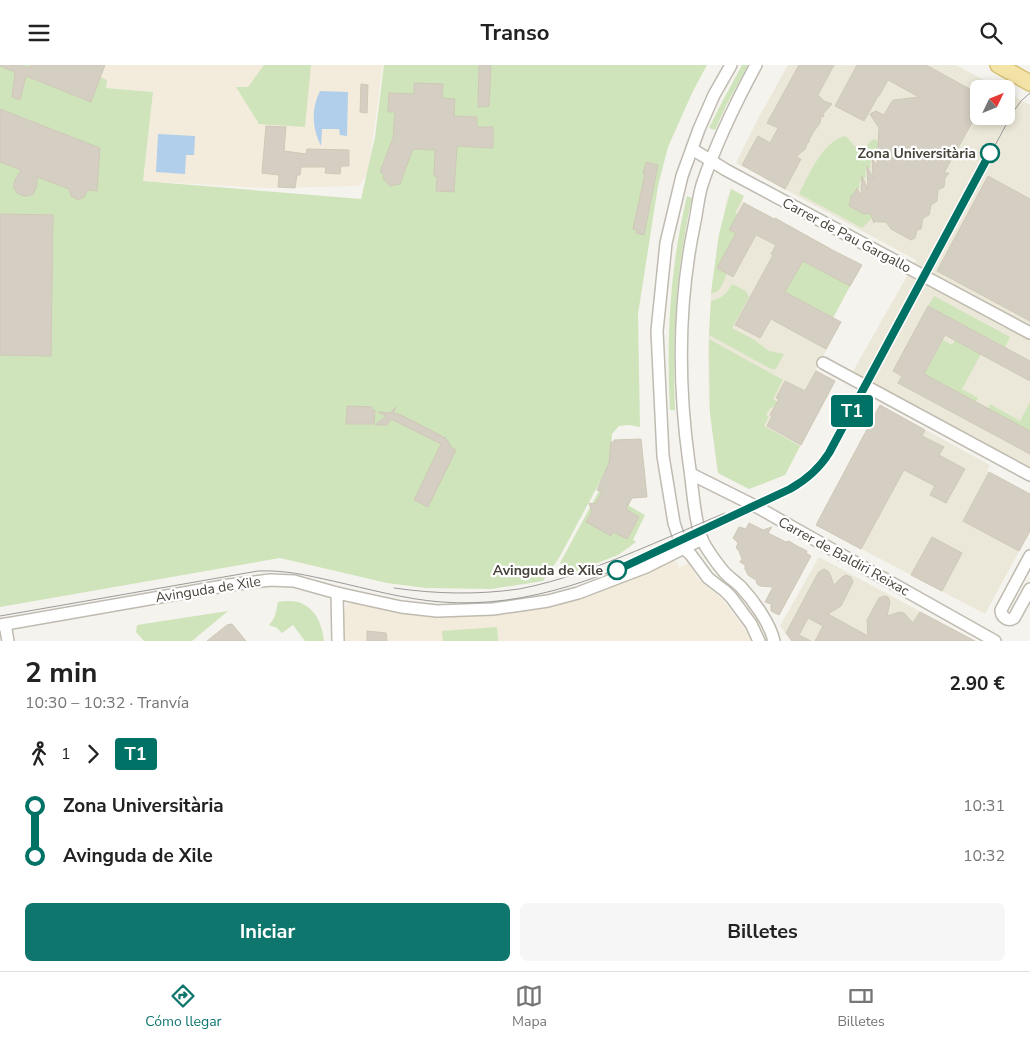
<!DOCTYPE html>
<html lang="es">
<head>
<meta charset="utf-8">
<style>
	:root { --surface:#fff; --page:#f6f6f6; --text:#222; --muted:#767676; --line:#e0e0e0; --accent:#0f766e }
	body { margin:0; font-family:"Nunito Sans",sans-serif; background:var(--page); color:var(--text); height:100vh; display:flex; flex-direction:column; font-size:19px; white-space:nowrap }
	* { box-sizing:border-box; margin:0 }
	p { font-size:16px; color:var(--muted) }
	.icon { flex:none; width:28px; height:28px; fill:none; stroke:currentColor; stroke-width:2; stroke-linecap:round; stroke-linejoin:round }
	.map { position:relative; height:576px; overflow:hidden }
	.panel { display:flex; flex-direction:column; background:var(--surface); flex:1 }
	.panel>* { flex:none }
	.badge { padding:0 10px; border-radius:4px; font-size:18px; line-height:32px }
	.needle { width:32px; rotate:47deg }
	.fabs { position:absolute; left:970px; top:15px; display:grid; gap:10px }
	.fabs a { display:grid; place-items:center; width:45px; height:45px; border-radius:8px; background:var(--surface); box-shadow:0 2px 8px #0003; font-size:25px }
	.map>.badge { position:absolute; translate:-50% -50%; box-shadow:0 0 0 2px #fff }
	.legs { display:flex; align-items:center; gap:8px; height:55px; padding:0 25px; font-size:16px }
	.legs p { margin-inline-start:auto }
	.overview { display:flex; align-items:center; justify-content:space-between; height:85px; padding:0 25px }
	h1 { font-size:28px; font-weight:700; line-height:38px }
	.primary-button { display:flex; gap:10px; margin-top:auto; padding:10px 25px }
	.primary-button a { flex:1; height:58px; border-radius:8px; background:var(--accent); color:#fff; font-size:20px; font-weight:700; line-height:58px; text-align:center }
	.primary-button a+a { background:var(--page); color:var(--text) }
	ul { padding:0 25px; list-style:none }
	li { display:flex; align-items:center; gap:18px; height:50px; font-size:19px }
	li i { display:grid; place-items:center; width:8px; height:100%; margin:0 6px; background:currentColor }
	li i::after { content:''; width:12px; height:12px; margin:-6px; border:4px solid; border-radius:50%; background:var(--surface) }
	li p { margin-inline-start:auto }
	li:first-child i { background:linear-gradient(#0000 50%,currentColor 0) }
	li:last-child i { background:linear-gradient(currentColor 50%,#0000 0) }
	header { display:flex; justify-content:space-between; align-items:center; height:65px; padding:0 25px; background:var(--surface); font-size:22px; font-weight:700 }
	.dock { display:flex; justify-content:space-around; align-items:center; height:70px; border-top:1px solid var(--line); background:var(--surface); font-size:14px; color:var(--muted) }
	.dock a { display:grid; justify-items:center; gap:2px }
	.dock .on { color:var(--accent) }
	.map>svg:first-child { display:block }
</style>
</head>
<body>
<header><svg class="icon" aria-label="menu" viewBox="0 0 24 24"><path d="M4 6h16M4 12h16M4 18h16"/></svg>Transo<svg class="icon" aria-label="search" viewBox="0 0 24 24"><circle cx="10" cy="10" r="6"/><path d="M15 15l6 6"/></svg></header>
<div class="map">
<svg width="1030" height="576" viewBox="0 0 1030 576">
	<rect width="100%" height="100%" fill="#f5f3ed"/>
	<g fill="#f3ebdb">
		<path d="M76,0H383L368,108L360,120L355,121L267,123L143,116L153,27L106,23Z"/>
		<path d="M673,496L677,497L679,503L689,498L697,513L723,535L750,572L751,576H343V547L347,540L352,537L496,548Z"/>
	</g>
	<g fill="#ece8d9">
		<path d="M788,0H956L1000,24H979V51H1006V27L1030,40V406L852,308L916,195L736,98L759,52Z"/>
		<path d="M731,124L744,131L742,136L862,200L833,252L841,257L816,305L835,316L785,410L749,424L718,408L709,341L708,289L711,228L718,177L727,134Z"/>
		<path d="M880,340L990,400L987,406L1030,429V466L985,549L816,460Z"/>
		<path d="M819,492L975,576H791L780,561Z"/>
	</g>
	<g fill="#cfe4bb">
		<path d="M0,0H76L107,15L106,23L153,27L143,116L361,134L375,72L384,0H707L693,26L668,82L658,121L638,249L640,362L629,360L619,361L612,369L610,398L559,493L543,516L491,524L425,523L387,518L280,493L0,542Z"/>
		<path d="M264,0H311L305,62L259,59L236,22H248Z"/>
		<path d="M742,0H748L726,41L715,65L709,63L721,39Z"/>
		<path d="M845,71C855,78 851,84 866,83C868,78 870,75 875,74L880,78L875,88L877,92L876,93H872L870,99L871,103H867L865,108L866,111L865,113H862L859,119L860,122L858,124L856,123L854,128V131L849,137L850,142L864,149L869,146L872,150V153L862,163L799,129C808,111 824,75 845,71Z"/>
		<path d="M731,124L744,131L735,148L738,150L730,165L738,170C734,184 727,218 717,227L711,228L719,169Z"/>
		<path d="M687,131L692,133C676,204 672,272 675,345H670C666,273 670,202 687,131Z"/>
		<path d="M803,196L850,221L833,253L785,227Z"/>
		<path d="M732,219L746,226L749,232L732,263L753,274L769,286L784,289L776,304H771L709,270L711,236C722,233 727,229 732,219Z"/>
		<path d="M934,231L1010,272L1005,282L928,241Z"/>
		<path d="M709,274L783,315L773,334L778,337L775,342L774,341L773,343L771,342L766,350L769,351L764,361L800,381L785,410L749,424L718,408L710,349Z"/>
		<path d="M943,275L952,280L955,275L981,289L962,324L978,333L975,338L923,311Z"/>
		<path d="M1030,337V364L1028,367L987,345L990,339L1020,356Z"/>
		<path d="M600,424L645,450L633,475L636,477L618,490L574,507L560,498Z"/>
		<path d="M285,536C289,536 294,536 298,537C316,543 322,559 324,576H305L293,560L282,568L277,563L269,560C276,553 276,546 278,537Z"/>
		<path d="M228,546L192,576H144L136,567L137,560Z"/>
		<path d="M497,562L498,576H443L442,566Z"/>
	</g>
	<g fill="#b1cfea">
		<path d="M320,26L348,27L347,71L340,70L339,64H322L321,81C312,63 311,44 320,26Z"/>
		<path d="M158,69L195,71L194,90H186L185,109L156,107Z"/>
	</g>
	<g fill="#d5cfc3" stroke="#cfc8b7">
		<path d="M0,0H21L29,3L30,0H105L91,37L26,11L20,35L12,32L15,7L0,1Z"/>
		<path d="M479,0H491L489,41L478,42Z"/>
		<path d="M799,0H834L818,30L824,36L832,39L823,49L824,51L821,52L820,58L814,66L809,75L810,76L807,79L805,84L796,92L801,94L785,124L742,100L758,71L770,78L778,63L767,58Z"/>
		<path d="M857,0H926L979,29V45L944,108H949L945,113L944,122L938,125L937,136L931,140L929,150L923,153L921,164L917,165L915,173L911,175L891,164L886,157H879L876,156L874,158L870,148L864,149L849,141L851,131L853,130L857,123L861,131L862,111L868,125L867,101L873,113L872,93L877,101L879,63L870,49L876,46L884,50L892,36L894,35L919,32L888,15L879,31H878L864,56L835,41Z"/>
		<path d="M414,18L443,19L442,33L455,34L454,51L477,52V62H493V83L457,81L454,127L436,126L437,112L434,111L435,85L413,84L400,119L390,121L383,113L384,109L380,107L393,73L395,47H388L389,28L414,29Z"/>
		<path d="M361,19L368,20L367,48L360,47Z"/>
		<path d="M0,44L100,83L97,126L88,125L84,132L78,135L71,131L69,124L37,112V121L33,129L28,131H24L17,128L14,123V117L21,105L0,97Z"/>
		<path d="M266,61L286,62L284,86L306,89L307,84L349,85V101H341L340,109L325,108L326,102H301L300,110H297L295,123L278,122L279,110L262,108Z"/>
		<path d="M646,97L658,100L644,170L636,168L637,165L633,164L645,109H643Z"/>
		<path d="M988,111L1030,134V256L937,206Z"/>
		<path d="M744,138L774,154L775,153L836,187L862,200L850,221L803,196L785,227L841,257L826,284L771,254L760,273L735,260L773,190L771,189L776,180L756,170L733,212L717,203L736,168L729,165Z"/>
		<path d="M0,149L53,150L51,291L0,290Z"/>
		<path d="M928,241L1030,296V316L945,270L924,309L1030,366V389L898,318L902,311L893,306Z"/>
		<path d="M816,306L835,316L801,380L767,361L772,351L770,350L779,334L776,333L785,316L805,326Z"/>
		<path d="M880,340L925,365L922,371L944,382L939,390L965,404L946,438L930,430L935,421L904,405L861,484L816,460Z"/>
		<path d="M347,341L372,342V345H375L374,359H346Z"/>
		<path d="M396,342L393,348L401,350L440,370L444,373L445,372L452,383L456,385L428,442L414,435L441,379L391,354L387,360H375L386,351L378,347L390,348Z"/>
		<path d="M641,374L647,432L632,433L626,444L639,452L627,474L613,467L611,471L586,457L592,447L589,438L595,439L602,427L597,425L609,398L611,377H614V375Z"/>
		<path d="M989,407L1030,429V466L1019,486L963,456Z"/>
		<path d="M749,458L763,465L772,462L768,468L786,477L789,476L797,481L807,486L806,488L811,491L779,550L771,546V539L765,537L773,522L760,521L757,519L756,515L748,510L745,504V500L740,497L742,494L739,486L736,483L738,478L733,473L739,462L746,464Z"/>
		<path d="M932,472L962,488L942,526L911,510Z"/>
		<path d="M824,504L826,505L829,507L834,520L842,512L846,510L851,512L853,517L841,541L828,549L868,571L867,555L879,533L884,531L888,532L890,537L887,551L900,547L904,548L913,558L920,547L975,576H815L823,561L808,553L799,570L811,576H792L786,568L818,508L820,506Z"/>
		<path d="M232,559L246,576H207L227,560Z"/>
		<path d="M367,566L386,568L387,576H367Z"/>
	</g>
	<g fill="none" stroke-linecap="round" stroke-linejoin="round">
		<defs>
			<g id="minor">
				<path d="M731,0L714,30L699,64L682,111L666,178L657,266L663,391L674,458L679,473L684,483L691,490L708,513L725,526L731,532L751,559L759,576"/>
				<path d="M756,0C735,39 716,78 702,120C698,133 697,148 694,161C678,239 678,319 689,398C693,422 693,448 701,472C704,481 720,503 726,509C731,514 736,517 741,522C753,535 770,558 774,576"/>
				<path d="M692,84L726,105L1030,268"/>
				<path d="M823,298L1030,410"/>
				<path d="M691,409L759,443L787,459L995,576"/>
				<path d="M1030,491L1001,545C1001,552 1008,557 1014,553L1030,524"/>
				<path d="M337,528L338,576"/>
				<path d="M5,559L8,576"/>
				<path d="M0,560L229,520L270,515L294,516L337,528L401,542L437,546L493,544L548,536L578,528L646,502L702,474"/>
			</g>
			<path id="major" d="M998,0L1030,18"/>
		</defs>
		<use href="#minor" stroke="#bfbbb0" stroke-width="14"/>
		<use href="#major" stroke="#d8c278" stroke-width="18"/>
		<use href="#minor" stroke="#fff" stroke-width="11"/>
		<use href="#major" stroke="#f4e3a7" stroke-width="15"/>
		<g stroke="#9a9a9a" stroke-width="1">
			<path d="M394,523C436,529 477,530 519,524C540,520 561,514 581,507C630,490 677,468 725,448"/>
			<path d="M0,551L258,506C286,505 305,510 333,516C368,524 404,534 441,537C530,544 612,509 691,471C724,456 757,440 790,424C806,415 819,404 829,388L1013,47L1021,36L1030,28"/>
		</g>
	</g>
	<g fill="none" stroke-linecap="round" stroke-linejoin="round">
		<defs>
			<path id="line-1" d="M617,505L790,424C806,415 819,404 829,388L990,88"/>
		</defs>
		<use href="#line-1" stroke="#fff" stroke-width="11"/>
		<use href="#line-1" stroke="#007165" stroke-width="8"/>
	</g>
	<g fill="#fff" stroke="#007165" stroke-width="2.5">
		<circle cx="990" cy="88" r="9"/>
		<circle cx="617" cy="505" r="9"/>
	</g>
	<g text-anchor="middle" stroke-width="4.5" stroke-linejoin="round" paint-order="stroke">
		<g font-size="14" font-weight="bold" fill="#49443b" stroke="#fff" text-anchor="end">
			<text x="976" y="93">Zona Universitària</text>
			<text x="603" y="510">Avinguda de Xile</text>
		</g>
		<g font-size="14" fill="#49443b" stroke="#fff">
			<text transform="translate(847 170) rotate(28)" y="5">Carrer de Pau Gargallo</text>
			<text transform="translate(844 491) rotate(29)" y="5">Carrer de Baldiri Reixac</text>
			<text transform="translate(208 524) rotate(-9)" y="5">Avinguda de Xile</text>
		</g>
	</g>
</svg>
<div class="fabs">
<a><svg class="needle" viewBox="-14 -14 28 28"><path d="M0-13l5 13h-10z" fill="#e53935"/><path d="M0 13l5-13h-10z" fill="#767676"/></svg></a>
</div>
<b class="badge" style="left:852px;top:346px;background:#007165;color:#fff">T1</b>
</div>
<section class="panel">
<div class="overview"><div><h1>2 min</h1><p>10:30 – 10:32 · Tranvía</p></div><b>2.90 €</b></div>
<div class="legs"><svg class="icon" aria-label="walk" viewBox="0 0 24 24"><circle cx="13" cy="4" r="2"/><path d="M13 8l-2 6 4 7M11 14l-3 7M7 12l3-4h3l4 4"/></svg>1<svg class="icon" aria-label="forward" viewBox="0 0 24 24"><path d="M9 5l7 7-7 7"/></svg><b class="badge" style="background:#007165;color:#fff">T1</b></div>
<ul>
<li><i style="color:#007165"></i><b>Zona Universitària</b><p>10:31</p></li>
<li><i style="color:#007165"></i><b>Avinguda de Xile</b><p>10:32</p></li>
</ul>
<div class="primary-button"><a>Iniciar</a><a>Billetes</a></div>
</section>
<nav class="dock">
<a class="on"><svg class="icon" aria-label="directions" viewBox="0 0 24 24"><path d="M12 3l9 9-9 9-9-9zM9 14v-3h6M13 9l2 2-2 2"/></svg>Cómo llegar</a>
<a><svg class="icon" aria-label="map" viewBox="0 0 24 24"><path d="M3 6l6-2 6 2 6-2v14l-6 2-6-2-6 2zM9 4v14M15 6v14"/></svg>Mapa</a>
<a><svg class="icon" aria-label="tickets" viewBox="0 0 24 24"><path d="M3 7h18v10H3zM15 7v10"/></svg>Billetes</a>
</nav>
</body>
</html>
